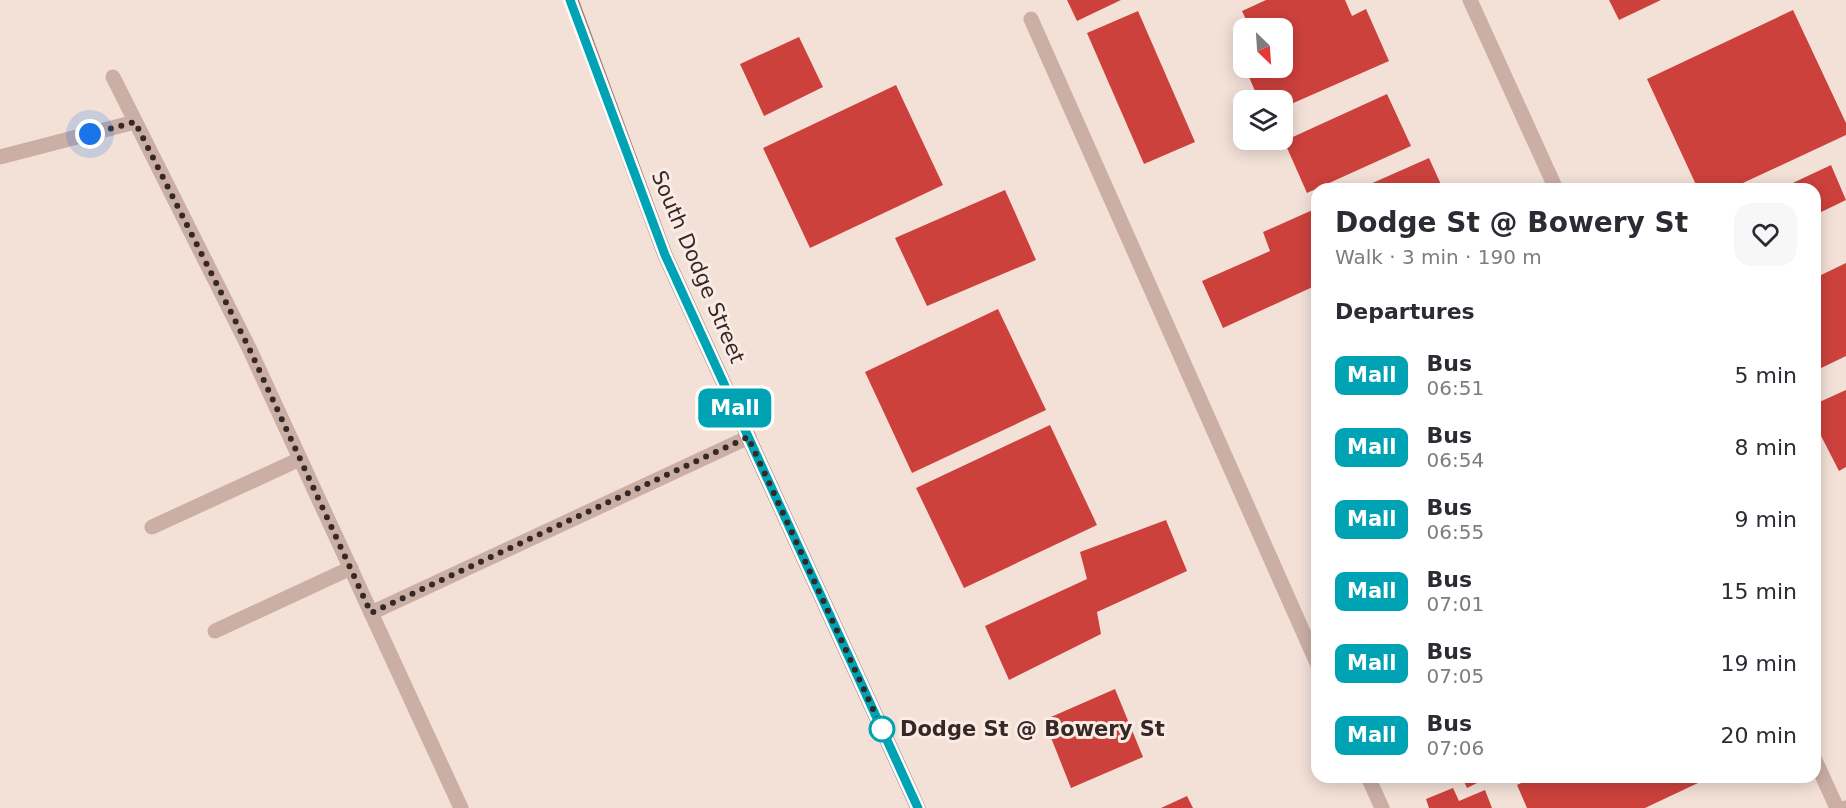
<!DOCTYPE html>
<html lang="en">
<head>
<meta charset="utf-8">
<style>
	:root { --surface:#fff; --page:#f7f7f7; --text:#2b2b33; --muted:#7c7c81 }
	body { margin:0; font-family:"DejaVu Sans",sans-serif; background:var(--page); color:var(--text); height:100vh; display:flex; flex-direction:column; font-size:22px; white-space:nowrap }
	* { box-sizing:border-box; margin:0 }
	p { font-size:20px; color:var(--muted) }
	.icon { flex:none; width:33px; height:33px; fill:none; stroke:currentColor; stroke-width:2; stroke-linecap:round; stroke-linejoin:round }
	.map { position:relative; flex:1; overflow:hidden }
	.details { position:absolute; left:1311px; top:183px; width:510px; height:600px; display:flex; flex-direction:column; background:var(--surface); border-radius:18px; box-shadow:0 3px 15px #0003 }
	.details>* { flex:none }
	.badge { padding:0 12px; border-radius:9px; font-size:21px; line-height:39px }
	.needle { width:39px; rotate:155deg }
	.tools { position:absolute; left:1233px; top:18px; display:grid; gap:12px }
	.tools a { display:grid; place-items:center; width:60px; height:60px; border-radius:12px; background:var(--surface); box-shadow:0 3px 15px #0003; font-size:30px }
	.you { position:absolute; width:30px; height:30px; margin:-15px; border:4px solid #fff; border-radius:50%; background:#1a73e8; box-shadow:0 0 0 9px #1a73e833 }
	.map>.badge { position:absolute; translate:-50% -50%; box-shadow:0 0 0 3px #fff }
	h2 { padding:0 24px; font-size:22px; line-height:54px }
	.round { display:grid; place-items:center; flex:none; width:63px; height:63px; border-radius:18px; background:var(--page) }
	.overview { display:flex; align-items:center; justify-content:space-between; height:102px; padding:0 24px }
	h1 { font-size:28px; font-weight:800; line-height:45px }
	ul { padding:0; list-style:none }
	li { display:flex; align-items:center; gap:18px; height:72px; padding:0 24px }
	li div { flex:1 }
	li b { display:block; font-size:22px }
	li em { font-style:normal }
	li .badge { min-width:66px; font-weight:700; text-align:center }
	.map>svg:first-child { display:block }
</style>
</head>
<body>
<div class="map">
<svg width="1846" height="808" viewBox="0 0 1846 808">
	<rect width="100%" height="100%" fill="#f3e1d8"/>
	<g fill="#cd413c">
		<path d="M1067,0H1121L1077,21Z"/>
		<path d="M1266,0H1345L1352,16L1366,9L1389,61L1282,108V100H1259L1245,68H1282V28H1250L1242,11Z"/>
		<path d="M1609,0H1661L1619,20Z"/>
		<path d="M1793,10L1846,123V135L1730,189H1698L1647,79Z"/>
		<path d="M1138,11L1195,142L1144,164L1087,33Z"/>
		<path d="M799,37L823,87L764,116L740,64Z"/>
		<path d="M896,85L943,185L810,248L763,148Z"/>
		<path d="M1387,94L1411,146L1307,193L1284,141Z"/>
		<path d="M1429,158L1443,189H1359Z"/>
		<path d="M1831,165L1846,200L1815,215V189H1780Z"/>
		<path d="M1005,190L1036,260L927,306L895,238Z"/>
		<path d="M1317,208V285L1223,328L1202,281L1270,251L1263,232Z"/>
		<path d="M1846,263V356L1815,371V278Z"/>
		<path d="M998,309L1046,410L912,473L865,372Z"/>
		<path d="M1846,390V467L1839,471L1815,424V404Z"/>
		<path d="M1050,425L1097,525L964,588L916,488Z"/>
		<path d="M1166,520L1187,571L1097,612L1101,634L1009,680L985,626L1087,579L1080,552Z"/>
		<path d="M1115,689L1143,757L1071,788L1044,720Z"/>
		<path d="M1462,777H1489L1467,788Z"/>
		<path d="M1534,777H1696L1698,783L1645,808H1527L1517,785Z"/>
		<path d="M1453,788L1459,801L1485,790L1492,808H1429L1426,799Z"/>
		<path d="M1187,796L1193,808H1161Z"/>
	</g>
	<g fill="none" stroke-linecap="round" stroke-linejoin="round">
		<g stroke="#cbaea4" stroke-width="15">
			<path d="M1031,19L1317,663"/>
			<path d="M113,77L249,348L461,808"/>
			<path d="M0,157L135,122"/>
			<path d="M152,527L300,459"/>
			<path d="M371,613L749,437"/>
			<path d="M215,631L351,568"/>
			<path d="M1368,777L1382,808"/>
		</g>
		<g stroke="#cbaea4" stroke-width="15">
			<path d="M1470,0L1556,189"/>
			<path d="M1815,760L1837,808"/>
		</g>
		<path stroke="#cbaea4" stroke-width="15" d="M1845,808H1846"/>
		<path stroke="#9f7b75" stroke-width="15" d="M571,0L665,255L918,808"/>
	</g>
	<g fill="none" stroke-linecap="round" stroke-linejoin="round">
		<defs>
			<path id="line" d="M570,0L665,255L918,808"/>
		</defs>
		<use href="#line" stroke="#fff" stroke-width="14"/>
		<use href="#line" stroke="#00a3b4" stroke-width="9"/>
		<path stroke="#362826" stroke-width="6" stroke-dasharray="0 10.8" d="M90,134L135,122L249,348L371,613L748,437L884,733L882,729"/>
	</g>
	<circle fill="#fff" stroke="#00a3b4" stroke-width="3" cx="882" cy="729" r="12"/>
	<g text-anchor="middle" stroke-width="6" stroke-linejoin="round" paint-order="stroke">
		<g font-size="21" fill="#362826" stroke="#faece5">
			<text transform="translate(698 267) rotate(67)" y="7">South Dodge Street</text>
		</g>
		<g font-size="21" font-weight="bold" fill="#362826" stroke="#faece5" text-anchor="start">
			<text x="900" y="736">Dodge St @ Bowery St</text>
		</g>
	</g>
</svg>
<div class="tools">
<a><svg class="needle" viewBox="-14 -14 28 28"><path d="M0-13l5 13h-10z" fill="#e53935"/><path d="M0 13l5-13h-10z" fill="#7c7c81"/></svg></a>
<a><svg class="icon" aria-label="layers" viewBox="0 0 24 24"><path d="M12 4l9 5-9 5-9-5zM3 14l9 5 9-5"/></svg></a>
</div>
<div class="you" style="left:90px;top:134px"></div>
<b class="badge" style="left:735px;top:408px;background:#00a3b4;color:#fff">Mall</b>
<section class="details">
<div class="overview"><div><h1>Dodge St @ Bowery St</h1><p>Walk · 3 min · 190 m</p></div><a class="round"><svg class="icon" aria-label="heart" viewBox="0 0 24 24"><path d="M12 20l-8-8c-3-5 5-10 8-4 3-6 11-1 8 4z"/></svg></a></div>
<h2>Departures</h2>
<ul>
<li><span class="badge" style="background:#00a3b4;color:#fff">Mall</span><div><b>Bus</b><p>06:51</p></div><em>5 min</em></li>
<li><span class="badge" style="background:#00a3b4;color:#fff">Mall</span><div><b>Bus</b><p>06:54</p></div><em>8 min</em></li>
<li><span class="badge" style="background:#00a3b4;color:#fff">Mall</span><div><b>Bus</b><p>06:55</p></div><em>9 min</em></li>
<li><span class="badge" style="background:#00a3b4;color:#fff">Mall</span><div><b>Bus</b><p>07:01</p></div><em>15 min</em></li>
<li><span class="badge" style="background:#00a3b4;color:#fff">Mall</span><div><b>Bus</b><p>07:05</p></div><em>19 min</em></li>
<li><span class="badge" style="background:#00a3b4;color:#fff">Mall</span><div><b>Bus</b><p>07:06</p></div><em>20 min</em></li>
</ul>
</section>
</div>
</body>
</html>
